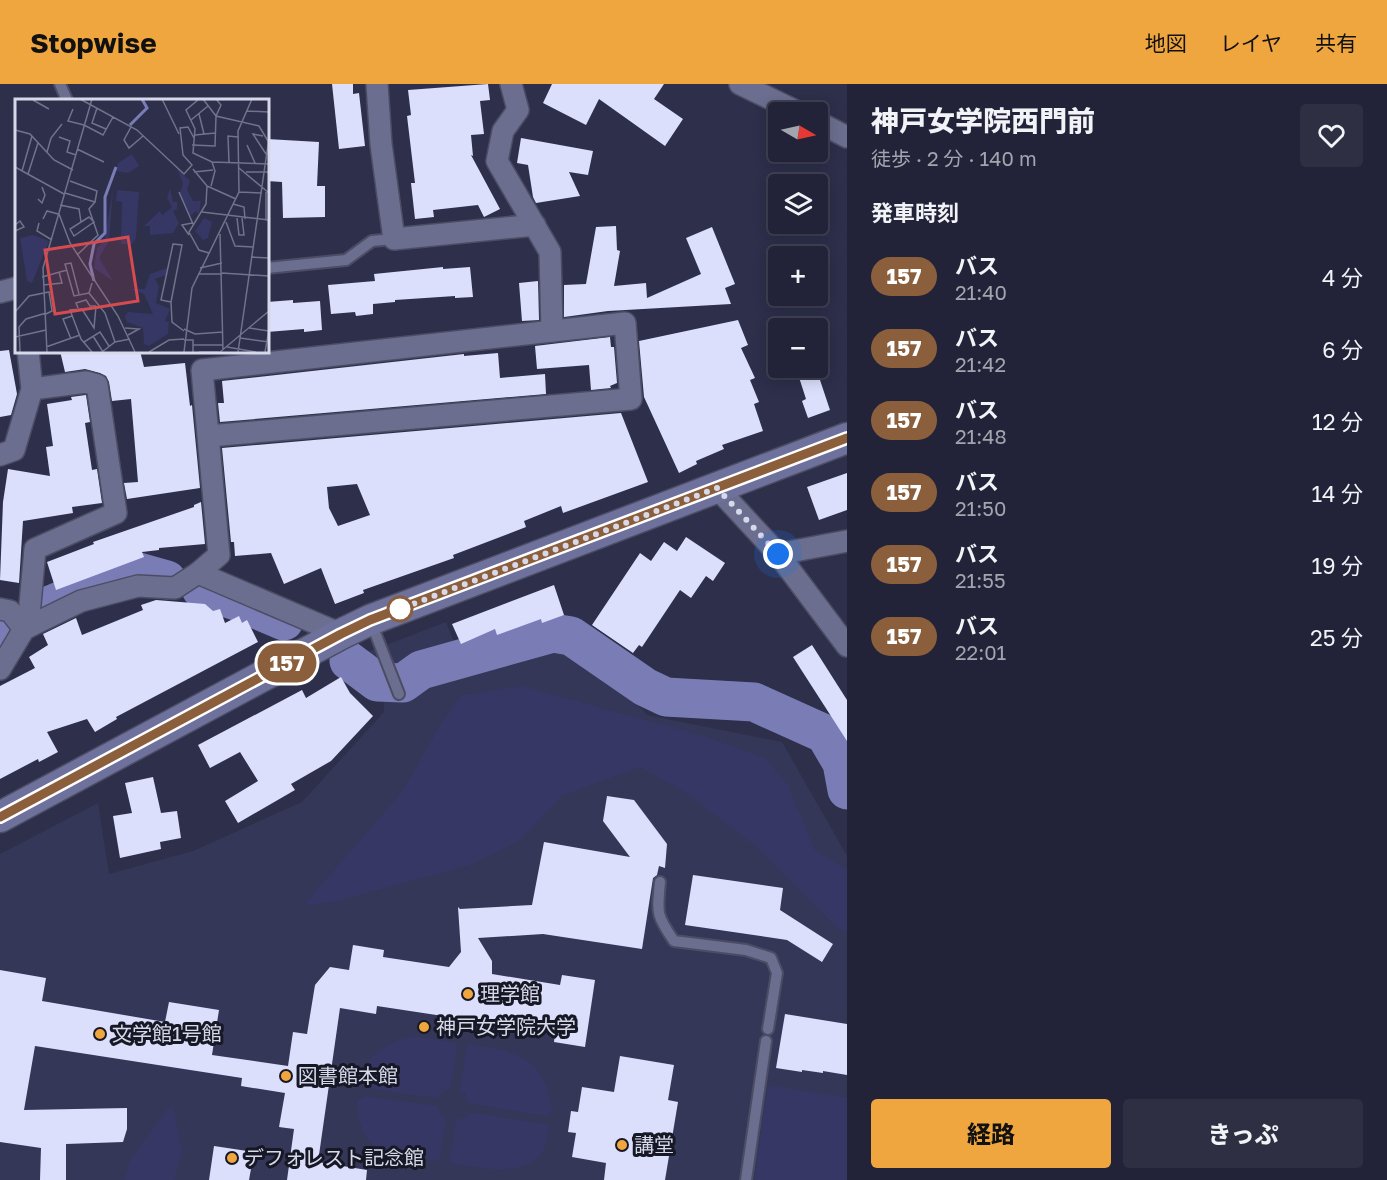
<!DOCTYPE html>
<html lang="ja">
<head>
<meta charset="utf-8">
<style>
	:root { --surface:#222338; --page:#2e2f43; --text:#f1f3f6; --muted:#a2a4ae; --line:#3f4053; --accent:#f0a63f }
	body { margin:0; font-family:"Golos Text","Noto Sans JP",sans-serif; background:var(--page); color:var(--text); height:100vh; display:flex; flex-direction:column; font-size:22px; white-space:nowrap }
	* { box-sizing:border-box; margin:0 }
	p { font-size:20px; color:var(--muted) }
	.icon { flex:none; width:33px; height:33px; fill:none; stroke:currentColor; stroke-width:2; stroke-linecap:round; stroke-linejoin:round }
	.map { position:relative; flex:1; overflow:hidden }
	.details { display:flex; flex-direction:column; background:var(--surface); width:540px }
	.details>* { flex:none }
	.badge { padding:0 12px; border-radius:20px; font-size:21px; line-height:39px }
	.needle { width:39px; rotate:99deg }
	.buttons { position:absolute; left:768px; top:18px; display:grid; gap:12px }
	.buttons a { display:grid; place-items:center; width:60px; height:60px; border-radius:6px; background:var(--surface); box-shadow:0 3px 15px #0003,0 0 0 2px var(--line); font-size:30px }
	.you { position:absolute; width:30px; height:30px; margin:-15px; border:4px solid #fff; border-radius:50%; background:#1a73e8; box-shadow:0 0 0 9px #1a73e833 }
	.map>.badge { position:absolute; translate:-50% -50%; box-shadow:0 0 0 3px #fff }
	h2 { padding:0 24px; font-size:22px; line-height:54px }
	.round { display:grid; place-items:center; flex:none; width:63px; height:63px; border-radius:6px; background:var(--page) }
	.head { display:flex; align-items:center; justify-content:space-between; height:102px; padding:0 24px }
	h1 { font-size:28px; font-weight:800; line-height:45px }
	.action { display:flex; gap:12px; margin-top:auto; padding:12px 24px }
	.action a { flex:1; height:69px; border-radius:6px; background:var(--accent); color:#111; font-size:24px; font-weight:800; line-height:69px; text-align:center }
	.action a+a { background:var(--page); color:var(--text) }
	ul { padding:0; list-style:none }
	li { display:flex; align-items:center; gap:18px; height:72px; padding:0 24px }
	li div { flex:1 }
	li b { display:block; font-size:22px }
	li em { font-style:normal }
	li .badge { min-width:66px; font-weight:700; text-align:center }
	header { display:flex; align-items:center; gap:36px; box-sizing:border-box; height:84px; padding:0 30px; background:var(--accent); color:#111 }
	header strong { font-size:28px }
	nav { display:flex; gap:33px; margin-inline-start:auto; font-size:21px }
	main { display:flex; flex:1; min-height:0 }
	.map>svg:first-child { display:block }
</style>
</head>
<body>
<header>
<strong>Stopwise</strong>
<nav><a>地図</a><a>レイヤ</a><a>共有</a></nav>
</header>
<main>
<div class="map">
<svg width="847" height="1096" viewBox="0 0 847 1096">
	<rect width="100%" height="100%" fill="#2d2f4b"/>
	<path fill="#353759" d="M446,538L462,578L573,549L647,631L782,658L847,772V1096H0V770L98,719L109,790L193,767L302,718L384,628L383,593L355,573Z"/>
	<g fill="#363765">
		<path d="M521,602L704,652L765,674L788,701L814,765L847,786V848L839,845L753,760L685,708L640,683L563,711L520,756L473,780L329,819L304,821L402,708L440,641L461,612Z"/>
		<path d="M409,953H421L457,959L451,1004L441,1009L437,1014L365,1004L360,998C364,973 387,959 409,953Z"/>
		<path d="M467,960C517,968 545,971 552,1028L546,1032L468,1019L465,1009L460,1007Z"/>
		<path d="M774,1002L847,1014V1096H754L767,1006Z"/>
		<path d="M365,1012L437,1022L441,1033L446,1035L439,1077C423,1075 403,1075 388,1070C367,1063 356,1037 357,1017Z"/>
		<path d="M172,1019L182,1068L174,1096H124L130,1077Z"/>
		<path d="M469,1028L545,1040L549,1042C547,1050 547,1058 544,1065C528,1096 478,1083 449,1079L456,1035C463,1036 465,1034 469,1028Z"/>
	</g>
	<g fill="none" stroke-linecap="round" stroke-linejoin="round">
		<g stroke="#7a7db5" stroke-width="39">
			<path d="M201,505L239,518L284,537"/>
			<path d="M48,522L129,488L135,487L167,496"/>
			<path d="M0,565L10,548"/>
			<path d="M349,577L377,598L403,599L421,586L553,549L571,552L645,603L666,613L754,618L825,650L842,679L847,706"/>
		</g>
	</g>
	<g fill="#dcdffc" fill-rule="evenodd">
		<path d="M332,0H353V10L359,9L365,62L339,65Z"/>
		<path d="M488,0L490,16L480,17L484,50L471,51L473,72L471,71L500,125L484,133L478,121L433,126L434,133L415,135L411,99H415L407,32L411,31L408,6Z"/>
		<path d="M552,0H664L654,15L683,35L665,62L599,15L586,41L543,19Z"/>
		<path d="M521,54L593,67L588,91L569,88L580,112L536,119L533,113L528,81L517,79Z"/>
		<path d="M267,55L319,58L317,102H325V133L283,134L282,98L267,97Z"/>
		<path d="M616,142L617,166L620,167L614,202L646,199L647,214L701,190L686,154L712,143L735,200L725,204L731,220L608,227L564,233V201L586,200L596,143Z"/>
		<path d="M443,183V185L470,183L473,213L455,214V212L395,216V218L373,220V230L356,232L355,228L331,230L328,201L375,197L374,190Z"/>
		<path d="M538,197L539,236L522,237L519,199Z"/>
		<path d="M293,216V219L320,217L322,246L304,248V245L267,248V218Z"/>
		<path d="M738,236L748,261L741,264L755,294L750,296L759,318L754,320L763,347L722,361L724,365L696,377L697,380L679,389L644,313L639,257Z"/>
		<path d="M610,253L611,263H614L617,299L610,302L611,304L591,306L589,281L537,285L535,262Z"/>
		<path d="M9,266L17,310L11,331L0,333V267Z"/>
		<path d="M60,267H140L144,283L185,279L190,322L192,321L200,404L127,415L124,399L138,398L131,315L112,317L109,298L106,292L100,289L85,285L65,288Z"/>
		<path d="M498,269L500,294L545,290L546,310L220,338L218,319H224L222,297L464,270V272Z"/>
		<path d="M796,284H816L830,326L808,334L802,317L806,315Z"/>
		<path d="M86,311L90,338L85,339L92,386L97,385L102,419L72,423L73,429L23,437L19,499L0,496L3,418L8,385L50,392L46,363L53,362L47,320L72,316L71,313Z"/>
		<path d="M621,329L648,398L563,429L561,422L524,437L526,443L453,471L454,474L363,506L364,509L335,520L321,484L284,500L271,469L235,472L234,458H231L222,364ZM357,400L370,431L338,442L329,424L327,403Z"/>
		<path d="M847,389V426L819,436L807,403Z"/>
		<path d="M201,418L205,460L159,464V466L142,468L144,473L56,506L47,478L94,460L93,458L194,423V421Z"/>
		<path d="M686,453L725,479L713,497L706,492L691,514L680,506L642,563L639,561L633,569L592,541L640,469L651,477L664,458L677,467Z"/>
		<path d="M554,501L564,531L542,539L541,535L497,551L495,545L461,560L452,540Z"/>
		<path d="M156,516L205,520L213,527L220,525L225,539L239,532L242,539L247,536L258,558L116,633L117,635L95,648L87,635L47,648L58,668L39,678L38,675L0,695V602L35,584L29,573L48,561L43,550L76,534L82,551L143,526L141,521Z"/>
		<path d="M812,561L847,616V657L793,573Z"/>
		<path d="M341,593L350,609L373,632L331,677L291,700L295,706L238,739L225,717L258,697L240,668L210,684L198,661L302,606L306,614Z"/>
		<path d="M153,693L161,729L177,727L181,754L160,758L161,765L120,774L113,732L132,729L125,699Z"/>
		<path d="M607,712L634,716L667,760L665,784L659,782L657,791L653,794L642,865L543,850L478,854L492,877V890L560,901L562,891L595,896L585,963L554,958L555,949L377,922L376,930L340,924L318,1078L367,1086L366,1096H287L294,1045L279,1043L285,1009L241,1002L242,994L35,962L24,1026L127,1024V1045L123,1058L66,1060V1096H40L41,1064L0,1058V886L46,894L42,917L165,938L169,918L219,926L212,971L288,982L293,948L307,950L315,901L330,883L349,886L353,861L384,866L383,873L449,883L461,868L458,823L460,825L532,821L544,758L630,773L603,737Z"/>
		<path d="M693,791L783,804L780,826L833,860L822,878L787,856L685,841Z"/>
		<path d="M785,930L847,940V991L823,987V989L802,986V988L776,984Z"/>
		<path d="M620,972L674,981L668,1016L678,1018L665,1096H604L606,1079L572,1073L576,1049L568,1048L571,1027L578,1028L582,1003L614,1008Z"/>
		<path d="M214,1062L254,1068L249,1096H209Z"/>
	</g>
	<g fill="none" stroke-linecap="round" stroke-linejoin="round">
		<defs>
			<g id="lane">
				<path d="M60,0L67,16"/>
				<path d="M267,184L346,176L372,157L394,155"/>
				<path d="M371,538L399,610"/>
				<path d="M660,798C657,829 656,831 674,857L746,866L771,874L777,889L768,945"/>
				<path d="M746,1096L766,957"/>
			</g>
			<g id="street">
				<path d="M377,0L381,60L394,155L535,141"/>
				<path d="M511,0L518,26L503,47L497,77L550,168L552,247"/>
				<path d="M740,0L798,28"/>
				<path d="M818,38L847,53"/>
				<path d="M0,208L16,204"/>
				<path d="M0,371L14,366L32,305L28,267"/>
				<path d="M717,404L778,470L847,562"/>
				<path d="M778,470L847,457"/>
				<path d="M198,489L219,471L202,286L625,239L631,315L209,352"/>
				<path d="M0,525L10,527L24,545"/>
				<path d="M28,543L35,465L116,429L97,301L86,298L32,305"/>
				<path d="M0,585L24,545L28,543L81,517L138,502L175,504L198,489L341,550"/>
			</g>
			<path id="secondary" d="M0,733L341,550L370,536L847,354"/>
		</defs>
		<use href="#lane" stroke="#4c4d64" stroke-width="14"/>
		<use href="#street" stroke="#4c4d64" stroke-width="24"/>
		<use href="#secondary" stroke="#4c4d64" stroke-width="33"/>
		<use href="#lane" stroke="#6b6e8e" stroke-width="10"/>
		<use href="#street" stroke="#6b6e8e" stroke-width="21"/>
		<use href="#secondary" stroke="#6e719c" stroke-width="30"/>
	</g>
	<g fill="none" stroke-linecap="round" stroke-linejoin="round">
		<defs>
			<path id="line" d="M0,733L341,550L370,536L847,354"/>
		</defs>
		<use href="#line" stroke="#fff" stroke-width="14"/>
		<use href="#line" stroke="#8b5e3c" stroke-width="9"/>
		<path stroke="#d7d9eb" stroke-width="6" stroke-dasharray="0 10.8" d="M400,525L392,528L717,404L778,470"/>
	</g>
	<circle fill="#fff" stroke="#8b5e3c" stroke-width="3" cx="400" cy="525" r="12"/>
	<g fill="#f0a63f" stroke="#171825" stroke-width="2">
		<circle cx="468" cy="910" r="6"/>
		<circle cx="424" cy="943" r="6"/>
		<circle cx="100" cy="950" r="6"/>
		<circle cx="286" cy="992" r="6"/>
		<circle cx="622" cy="1061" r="6"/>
		<circle cx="232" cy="1074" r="6"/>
	</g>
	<g text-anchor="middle" stroke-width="6" stroke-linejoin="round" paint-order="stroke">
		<g font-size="20" fill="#d7d9eb" stroke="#171825" text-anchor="start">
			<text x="480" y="917">理学館</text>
			<text x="436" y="950">神戸女学院大学</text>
			<text x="112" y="957">文学館1号館</text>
			<text x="298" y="999">図書館本館</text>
			<text x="634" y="1068">講堂</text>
			<text x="244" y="1081">デフォレスト記念館</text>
		</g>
	</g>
	<g transform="translate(15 15)">
		<rect width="254" height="254" fill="#2d2f4b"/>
		<path d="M117,55L124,67L113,74L101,72L103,64ZM162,70L175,82L172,91L178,102H186L184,115L181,112L175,117L165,94L168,84ZM155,89L158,103H162V110L158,112L164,124L158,134L135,136V127H129L145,112L147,116L157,108L152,99ZM98,91L94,142L84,159L98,182L79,169L82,149L89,142ZM102,91L124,93L121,139L117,145H106L107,103L101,102ZM189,119L197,123L193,139L188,141L180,132ZM18,136L34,142L17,184L12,182L5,139ZM152,169L151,176L140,180L144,187L141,204L155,210L150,222L154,223L153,235L134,247L129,245L128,229L112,223L110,217L113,213L138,215L129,195L115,190H130L135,175Z" fill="#363765"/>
		<path fill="none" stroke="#7a7db5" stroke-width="3" d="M115,26L132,9L127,0M79,182L75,165L79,145L90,134V98L101,68"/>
		<path fill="none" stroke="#71738b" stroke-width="1.5" d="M65,0L122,31L169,75L177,66L168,56L165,29L173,28L179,39M147,0L164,35M184,0L171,11L180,30L178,54L197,63L254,65M188,0L201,17L244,27L253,42M18,1L34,10M82,9L77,24L91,30M58,10L53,22L69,26M232,12L254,13M184,15L189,35M176,21L193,7M69,26L88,36L98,18M116,28L109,41L114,49L128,37M0,31L15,35L39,61L58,71M180,36L200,34M248,37L238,35L251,55M44,38L55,42L52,53L61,56M177,46L200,47L201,17L206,6L201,0M232,46L240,64M62,50L89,63M32,53L36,39L47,25M214,63L213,37L223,38M0,68L49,95M224,69L254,94M178,70L192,87M7,72L17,37M179,73L198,71M231,73H254M13,75L23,44M196,87L200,72L197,63M164,93L178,125M224,93L247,94M50,94L80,103L82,92L55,82M23,100L27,104L30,96L27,88M218,105L229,108L230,120M45,106L64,110L66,123M187,113L254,121M44,115L55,144L103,217L120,253M74,118L79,123L59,137L55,130ZM222,119L224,136H229L227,119M28,120L32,112L43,115M251,122V93M211,123L220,147L238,148M24,124L22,132L37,141M0,126L5,122L9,128L0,132M205,135L208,251M174,136L167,126L177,124M158,145L167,146L156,203L146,201ZM194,154L184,151L174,133L191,105L192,87L221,100M62,156L83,136L74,110L80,103M236,158L254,159M185,169L207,164M207,174L254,177M183,175H207M27,178L52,171M77,184L74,194L90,214L100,243M28,186L47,184L44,173M64,195L56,164L50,165L59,197L74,194M156,203L157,223L169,232M63,209L61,204L71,201L75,207H81M0,213L14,197L34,193L37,212L31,215M110,229L124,230L113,236M234,229L254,232M169,230L180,235L208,233M78,237L88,253M0,238L31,231M225,239L254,243M56,240L48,220L57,217M169,241H178V253M69,243L85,233L94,247M178,246H208M31,248L65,236M212,248L241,253M5,253L4,228L11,220L31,214M32,253L28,169L77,0M77,253L66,240L55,211L67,210L79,229L81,207M87,253L100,243L115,240M134,253L154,241L169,240M169,253L177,189L224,93L223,32L237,0M184,253H204M205,253L254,212M223,253L254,39M250,253L254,231"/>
		<path fill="#d64b4f" fill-opacity="0.15" stroke="#d64b4f" stroke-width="3" d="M113,138L123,202L40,215L30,151Z"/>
		<rect width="254" height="254" fill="none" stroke="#d7d9eb" stroke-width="3"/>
	</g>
</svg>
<div class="buttons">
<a><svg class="needle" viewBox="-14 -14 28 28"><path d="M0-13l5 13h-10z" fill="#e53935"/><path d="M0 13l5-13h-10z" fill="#a2a4ae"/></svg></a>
<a><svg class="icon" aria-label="layers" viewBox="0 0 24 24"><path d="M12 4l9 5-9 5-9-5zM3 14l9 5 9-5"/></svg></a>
<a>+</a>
<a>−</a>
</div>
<div class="you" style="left:778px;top:470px"></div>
<b class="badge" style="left:287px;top:579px;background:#8b5e3c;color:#fff">157</b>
</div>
<section class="details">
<div class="head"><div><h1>神戸女学院西門前</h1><p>徒歩 · 2 分 · 140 m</p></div><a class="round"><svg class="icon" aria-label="heart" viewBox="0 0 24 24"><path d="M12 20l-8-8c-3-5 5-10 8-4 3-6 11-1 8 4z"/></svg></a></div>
<h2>発車時刻</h2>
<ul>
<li><span class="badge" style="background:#8b5e3c;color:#fff">157</span><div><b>バス</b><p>21:40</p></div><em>4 分</em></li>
<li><span class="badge" style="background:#8b5e3c;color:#fff">157</span><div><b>バス</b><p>21:42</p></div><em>6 分</em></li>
<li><span class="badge" style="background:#8b5e3c;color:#fff">157</span><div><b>バス</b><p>21:48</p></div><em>12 分</em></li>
<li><span class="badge" style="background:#8b5e3c;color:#fff">157</span><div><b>バス</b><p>21:50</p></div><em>14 分</em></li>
<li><span class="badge" style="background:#8b5e3c;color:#fff">157</span><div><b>バス</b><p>21:55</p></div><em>19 分</em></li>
<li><span class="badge" style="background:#8b5e3c;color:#fff">157</span><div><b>バス</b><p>22:01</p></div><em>25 分</em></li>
</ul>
<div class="action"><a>経路</a><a>きっぷ</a></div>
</section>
</main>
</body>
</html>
